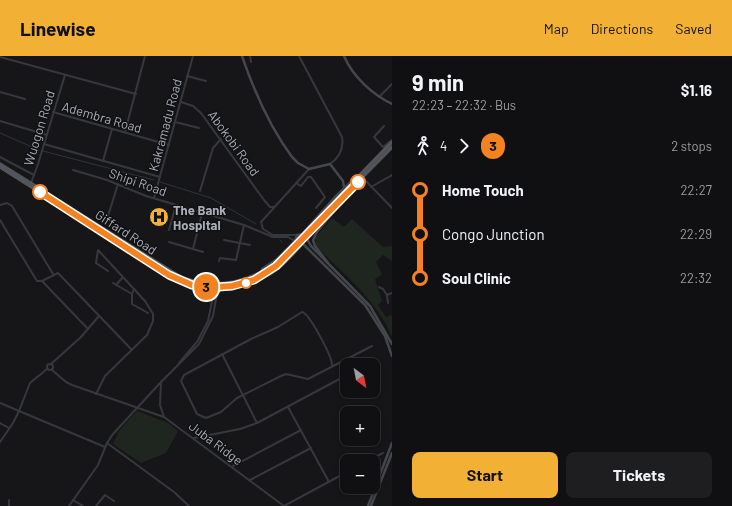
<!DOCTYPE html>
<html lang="en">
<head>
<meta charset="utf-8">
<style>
	:root { --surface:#101012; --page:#1e1e20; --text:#f1f3f6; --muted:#9c9d9f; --line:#303032; --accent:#f2b134 }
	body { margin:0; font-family:Barlow,sans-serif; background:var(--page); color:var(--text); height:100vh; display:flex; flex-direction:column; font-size:15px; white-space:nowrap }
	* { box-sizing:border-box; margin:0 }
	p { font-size:13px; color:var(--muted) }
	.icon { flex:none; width:22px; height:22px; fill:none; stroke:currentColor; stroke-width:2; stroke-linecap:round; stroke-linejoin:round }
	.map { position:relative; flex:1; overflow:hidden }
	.panel { display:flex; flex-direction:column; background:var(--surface); width:340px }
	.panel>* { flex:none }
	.badge { padding:0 8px; border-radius:13px; font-size:14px; line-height:26px }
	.needle { width:26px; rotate:148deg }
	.tools { position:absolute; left:340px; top:302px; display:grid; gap:8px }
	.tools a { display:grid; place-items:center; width:40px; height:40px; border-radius:8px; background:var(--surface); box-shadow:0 2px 6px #0003,0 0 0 1px var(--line); font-size:20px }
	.map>.badge { position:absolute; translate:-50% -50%; box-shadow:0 0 0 2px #fff }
	.legs { display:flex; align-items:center; gap:6px; height:44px; padding:0 20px; font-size:13px }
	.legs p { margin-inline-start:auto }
	.overview { display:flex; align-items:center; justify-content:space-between; height:68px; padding:0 20px }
	h1 { font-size:22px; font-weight:700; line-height:30px }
	.cta { display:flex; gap:8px; margin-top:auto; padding:8px 20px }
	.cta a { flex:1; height:46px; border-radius:8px; background:var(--accent); color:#111; font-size:16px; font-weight:700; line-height:46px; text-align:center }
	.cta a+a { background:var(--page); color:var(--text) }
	ul { padding:0 20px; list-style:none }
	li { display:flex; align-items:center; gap:14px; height:44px; font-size:15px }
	li i { display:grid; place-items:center; width:6px; height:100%; margin:0 5px; background:currentColor }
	li i::after { content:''; width:10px; height:10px; margin:-5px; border:3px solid; border-radius:50%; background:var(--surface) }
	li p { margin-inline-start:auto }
	li:first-child i { background:linear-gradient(#0000 50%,currentColor 0) }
	li:last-child i { background:linear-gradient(currentColor 50%,#0000 0) }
	header { display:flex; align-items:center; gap:24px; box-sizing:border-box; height:56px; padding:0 20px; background:var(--accent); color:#111 }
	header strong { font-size:19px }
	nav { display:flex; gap:22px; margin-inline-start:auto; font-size:14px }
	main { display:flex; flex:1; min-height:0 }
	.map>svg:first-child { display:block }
</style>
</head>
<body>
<header>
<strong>Linewise</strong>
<nav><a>Map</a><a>Directions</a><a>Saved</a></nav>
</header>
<main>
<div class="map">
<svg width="392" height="450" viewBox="0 0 392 450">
	<rect width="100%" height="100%" fill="#161618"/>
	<g fill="#1e261f">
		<path d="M332,162L344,171L352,163L383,191L392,190V205L383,199L376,206L382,218L375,223L382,245L378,249L386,261L392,259V281C377,244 343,218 316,190L315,182Z"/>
		<path d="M137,355L168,367L178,375L166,397L141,407L113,388L119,375Z"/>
	</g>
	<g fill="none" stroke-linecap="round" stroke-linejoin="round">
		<g stroke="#2c353c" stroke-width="1">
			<path d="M0,77L39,94"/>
			<path d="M43,95L154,124"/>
			<path d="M160,126L211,142L256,168"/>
			<path d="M280,184L282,186"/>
		</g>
		<g stroke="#37383d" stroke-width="2">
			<path d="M250,0L251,6"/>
			<path d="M299,0L342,81C344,93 340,101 330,108"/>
			<path d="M0,1L136,38"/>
			<path d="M187,20L206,25"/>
			<path d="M0,36L25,43"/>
			<path d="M379,41L392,28"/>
			<path d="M181,46L193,50L201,57L264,144L270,151H274"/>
			<path d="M53,56L169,89"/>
			<path d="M0,65L47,79"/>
			<path d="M175,66L199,72"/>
			<path d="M125,76L145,0"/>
			<path d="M44,88L160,121"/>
			<path d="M383,91L374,81L384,70"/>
			<path d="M383,91L392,84"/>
			<path d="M0,101L34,119"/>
			<path d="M103,105L112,73"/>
			<path d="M73,114L107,124L146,140L244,169L236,204L220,202L219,205"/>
			<path d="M362,121L392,152"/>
			<path d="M31,127L38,108L65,19"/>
			<path d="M296,127L301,130L308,121H311L325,141L316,152"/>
			<path d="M371,131L392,119"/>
			<path d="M200,135L213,92L221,83"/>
			<path d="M154,142L193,0"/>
			<path d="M0,149L7,147L12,150L53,218"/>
			<path d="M108,160L118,128"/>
			<path d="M0,164L37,225H42L88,273"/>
			<path d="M244,169L273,181H288L295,185"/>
			<path d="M169,174L176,149"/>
			<path d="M297,179H273L263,173L261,166L309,113"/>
			<path d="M224,184L250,189"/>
			<path d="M169,186L203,196"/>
			<path d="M193,193L202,157"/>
			<path d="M42,225L58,217L132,294"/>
			<path d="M113,227L132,238"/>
			<path d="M116,229L123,221"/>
			<path d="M379,231L383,233L387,239"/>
			<path d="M134,233L132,238V248L148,257"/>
			<path d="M388,247L387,239L392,237"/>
			<path d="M197,286L208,265L215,231"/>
			<path d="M199,288L213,260L217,237"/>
			<path d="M222,298L257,367"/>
			<path d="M179,307L196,287"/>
			<circle cx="50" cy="311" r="3"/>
			<path d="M51,308L81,281L99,260"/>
			<path d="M365,309L367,308"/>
			<path d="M332,311C334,303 309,257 302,256L278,271L251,283L184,319L181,325L197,358L206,362L221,356L237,342L281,320L286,318L308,323L372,290"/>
			<path d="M52,314L66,326L72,329L164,361"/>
			<path d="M161,326L160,349L164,361L284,450"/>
			<path d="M96,338L105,320L147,279L153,265V258L145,245L98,194L96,207L108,215"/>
			<path d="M0,347L19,355L30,327L47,313"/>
			<path d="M288,351L329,426"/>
			<path d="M0,367L9,372"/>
			<path d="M194,382L240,373L257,367L347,319"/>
			<path d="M0,386L13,367L19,355L105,391"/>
			<path d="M107,387L174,436L189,450"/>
			<path d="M367,405L383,397"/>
			<path d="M233,410L301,374"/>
			<path d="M250,424L311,392"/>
			<path d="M9,444V450"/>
			<path d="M73,444L83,450"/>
			<path d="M69,450L98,409L107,387L113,378L161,326L198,289"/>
			<path d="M96,450L105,439L114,445"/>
			<path d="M284,450L347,416"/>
		</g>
		<g stroke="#45474d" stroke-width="2.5">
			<path d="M242,0C254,35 270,71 292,101L298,107L309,113L330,108L343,125L344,131"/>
			<path d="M344,0C353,21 372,38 392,48"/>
			<path d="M355,131L307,183L311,190L370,250L392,288"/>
			<path d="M302,178L335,141L357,120"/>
			<path d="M304,189L365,249L385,280L392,300"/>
			<path d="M328,207L315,190L313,184L317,176L331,159"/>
			<path d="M262,213L277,203L295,185L297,179L304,178"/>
			<path d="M254,224C274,221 288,204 301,190"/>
			<path d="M368,450L392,387"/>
			<path d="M371,450L392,397"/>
		</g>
		<g stroke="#53555c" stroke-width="3.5">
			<path d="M0,108L182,222C219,233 251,228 281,202"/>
			<path d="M0,111L180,225C220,237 251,231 283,204"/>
			<path d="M328,152L392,86"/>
			<path d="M330,154L392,91"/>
			<path d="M206,231L213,241"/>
			<path d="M217,237L223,231"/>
		</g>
		<g stroke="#53555c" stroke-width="3.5">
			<path d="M281,202L328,152"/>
			<path d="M283,204L330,154"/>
		</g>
	</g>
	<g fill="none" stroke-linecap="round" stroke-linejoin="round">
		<defs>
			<path id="line-1" d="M40,136L169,219L192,229L218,231L232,230L254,224L276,210L358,126"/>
		</defs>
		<use href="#line-1" stroke="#fff" stroke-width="9"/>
		<use href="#line-1" stroke="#f58220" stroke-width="6"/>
	</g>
	<defs>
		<symbol id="hospital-disc" viewBox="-11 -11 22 22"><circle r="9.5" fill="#f2b134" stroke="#111113"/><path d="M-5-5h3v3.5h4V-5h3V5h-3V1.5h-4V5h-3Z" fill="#111"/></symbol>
	</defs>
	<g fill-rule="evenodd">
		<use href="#hospital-disc" x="148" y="150" width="22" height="22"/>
	</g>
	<g fill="#fff" stroke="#f58220" stroke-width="2">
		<circle cx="358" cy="126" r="7"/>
		<circle cx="40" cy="136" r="7"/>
		<circle cx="246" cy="227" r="5"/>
	</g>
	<g text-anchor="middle" stroke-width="3" stroke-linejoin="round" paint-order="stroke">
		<g font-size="13" fill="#a8adb8" stroke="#111113">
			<text transform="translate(102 61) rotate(16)" y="5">Adembra Road</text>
			<text transform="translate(165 69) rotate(-75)" y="5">Kakramadu Road</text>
			<text transform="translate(39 72) rotate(-73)" y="5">Wuogon Road</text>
			<text transform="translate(234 87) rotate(54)" y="5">Abokobi Road</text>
			<text transform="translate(138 126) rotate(19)" y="5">Shipi Road</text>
			<text transform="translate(126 176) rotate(33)" y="5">Giffard Road</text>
			<text transform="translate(216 387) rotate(37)" y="5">Juba Ridge</text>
		</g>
		<g font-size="13" font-weight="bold" fill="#a8adb8" stroke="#111113" text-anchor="start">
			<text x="173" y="159">The Bank<tspan x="173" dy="15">Hospital</tspan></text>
		</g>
	</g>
</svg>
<div class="tools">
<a><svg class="needle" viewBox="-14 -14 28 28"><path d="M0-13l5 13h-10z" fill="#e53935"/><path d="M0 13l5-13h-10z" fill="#9c9d9f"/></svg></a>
<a>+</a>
<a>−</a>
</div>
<b class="badge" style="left:206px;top:231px;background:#f58220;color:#111">3</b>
</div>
<section class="panel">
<div class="overview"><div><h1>9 min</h1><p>22:23 – 22:32 · Bus</p></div><b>$1.16</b></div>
<div class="legs"><svg class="icon" aria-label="walk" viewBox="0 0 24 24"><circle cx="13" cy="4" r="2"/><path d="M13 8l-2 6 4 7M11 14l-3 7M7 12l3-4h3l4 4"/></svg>4<svg class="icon" aria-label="forward" viewBox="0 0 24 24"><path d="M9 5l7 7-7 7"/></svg><b class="badge" style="background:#f58220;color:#111">3</b><p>2 stops</p></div>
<ul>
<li><i style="color:#f58220"></i><b>Home Touch</b><p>22:27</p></li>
<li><i style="color:#f58220"></i><span>Congo Junction</span><p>22:29</p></li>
<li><i style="color:#f58220"></i><b>Soul Clinic</b><p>22:32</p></li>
</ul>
<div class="cta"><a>Start</a><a>Tickets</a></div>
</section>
</main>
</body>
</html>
